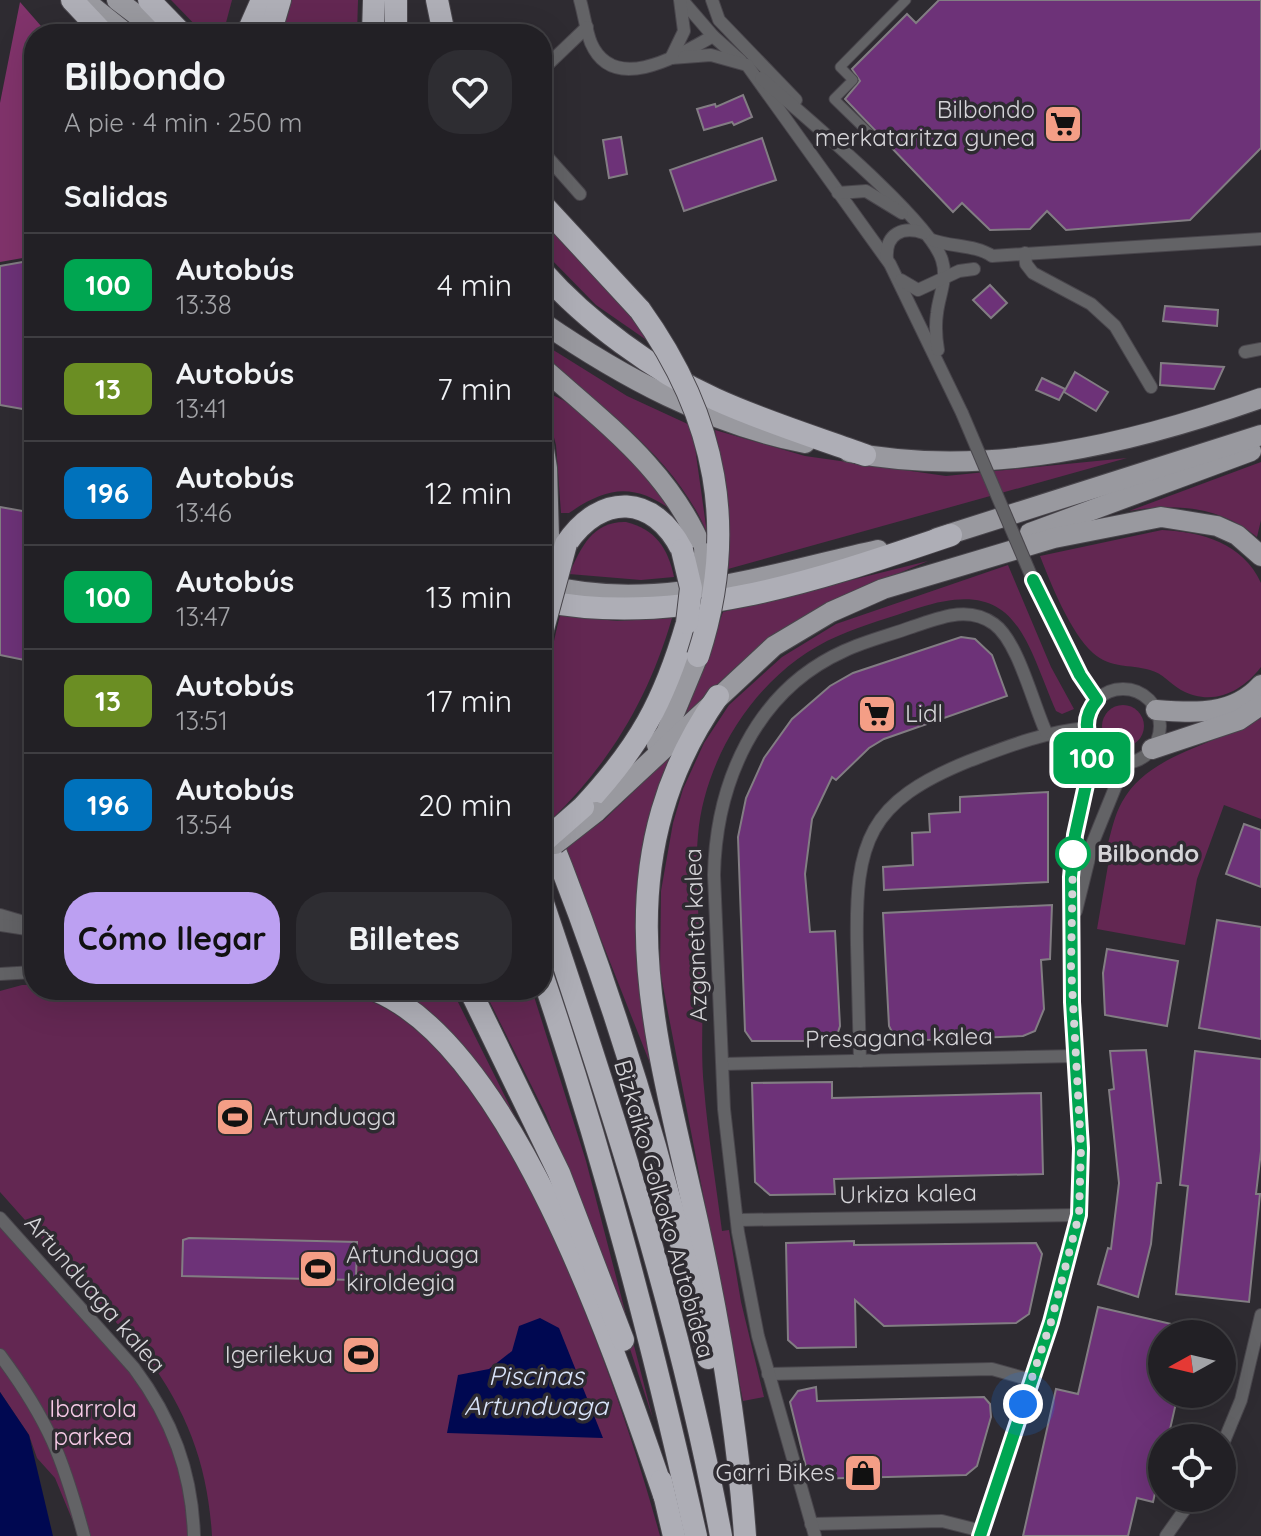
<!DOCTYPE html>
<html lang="es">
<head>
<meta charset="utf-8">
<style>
	:root { --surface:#222025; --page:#2e2d32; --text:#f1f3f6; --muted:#a2a3a7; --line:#3f3e42; --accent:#bca0f2 }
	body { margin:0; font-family:Quicksand,sans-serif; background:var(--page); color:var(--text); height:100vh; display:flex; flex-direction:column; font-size:30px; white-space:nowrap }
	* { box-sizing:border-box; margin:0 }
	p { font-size:26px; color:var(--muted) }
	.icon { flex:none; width:44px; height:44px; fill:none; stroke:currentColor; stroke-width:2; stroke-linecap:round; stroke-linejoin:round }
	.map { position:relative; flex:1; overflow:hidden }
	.details { position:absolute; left:24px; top:24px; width:528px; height:976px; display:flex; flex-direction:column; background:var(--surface); border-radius:32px; box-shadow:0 8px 32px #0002,0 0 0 2px var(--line) }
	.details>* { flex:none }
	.badge { padding:0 16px; border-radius:12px; font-size:28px; line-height:52px }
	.needle { width:52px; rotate:262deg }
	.controls { position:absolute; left:1148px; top:1320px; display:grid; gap:16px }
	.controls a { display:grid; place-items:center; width:88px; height:88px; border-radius:50%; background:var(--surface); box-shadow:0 8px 32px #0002,0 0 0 2px var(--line); font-size:40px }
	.you { position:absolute; width:40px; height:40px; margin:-20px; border:6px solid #fff; border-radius:50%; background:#1a73e8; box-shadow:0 0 0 12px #1a73e833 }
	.map>.badge { position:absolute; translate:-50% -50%; box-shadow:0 0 0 4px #fff }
	h2 { padding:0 40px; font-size:30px; line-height:72px }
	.round { display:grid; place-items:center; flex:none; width:84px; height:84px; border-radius:32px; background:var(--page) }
	.summary { display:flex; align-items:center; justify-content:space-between; height:136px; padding:0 40px }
	h1 { font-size:38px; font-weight:800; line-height:60px }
	.action { display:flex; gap:16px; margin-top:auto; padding:16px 40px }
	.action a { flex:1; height:92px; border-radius:32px; background:var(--accent); color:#111; font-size:32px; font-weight:800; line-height:92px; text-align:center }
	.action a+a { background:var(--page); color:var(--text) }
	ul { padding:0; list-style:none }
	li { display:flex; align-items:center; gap:24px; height:104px; padding:0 40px; border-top:2px solid var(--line) }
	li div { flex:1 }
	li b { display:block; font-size:30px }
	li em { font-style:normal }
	li .badge { min-width:88px; font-weight:700; text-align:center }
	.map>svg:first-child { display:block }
</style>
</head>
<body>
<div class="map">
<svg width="1261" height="1536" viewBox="0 0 1261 1536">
	<rect width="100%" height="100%" fill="#2e2b31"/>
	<g fill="#632752">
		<path d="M171,0H232L223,34H204Z"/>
		<path d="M287,0H358L357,34H278Z"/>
		<path d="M542,215L613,288L658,348L596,305L546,254L542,249Z"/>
		<path d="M542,343L627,396L692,426L707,533C676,458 601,407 542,355Z"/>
		<path d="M542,392C585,400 649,479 677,514C636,483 610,485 569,513H561L556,445Z"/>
		<path d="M715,430L805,456L946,476L1127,458L728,569L727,514Z"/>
		<path d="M1261,462V520L1257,537C1220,506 1175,503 1129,511Z"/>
		<path d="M626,522C655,529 668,548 674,577L641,580L569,574C581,547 593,521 626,522Z"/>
		<path d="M1162,530C1202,532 1243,543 1261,583V667C1242,692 1212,707 1181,690C1169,683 1164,674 1150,670C1129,664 1111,669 1093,653C1070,632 1051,584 1040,556Z"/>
		<path d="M928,561C874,584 816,604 768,640C739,662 713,689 686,714L723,612Z"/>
		<path d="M1008,565L1051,667L1074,709L1062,714L1056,711C1024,636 1016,576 918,608C891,617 863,625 838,636C762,668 705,753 698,835C694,881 700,928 702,973C704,1012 700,1049 704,1088C708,1136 716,1184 722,1231L729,1230L741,1302L764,1397L743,1401L660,971L661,891L673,823L683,789L704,743L729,705L782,657L836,624Z"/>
		<path d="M560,615L617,621L672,618C649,697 611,762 552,819C532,754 544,680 560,615Z"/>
		<circle cx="1123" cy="726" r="21"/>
		<path d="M1261,713V819L1224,805L1197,879L1185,945L1097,929L1111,848L1108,843C1112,829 1115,814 1122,802C1151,750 1219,748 1261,713Z"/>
		<path d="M676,751C664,791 647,833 640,875C629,942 643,1009 655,1076L565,848L604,820Z"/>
		<path d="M22,985H34V990C100,990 167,990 233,990C275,990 319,986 359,997C504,1039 624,1402 660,1536H212C208,1467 188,1412 147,1357L0,1192V991Z"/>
		<path d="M389,990H452L559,1205L469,1060L442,1024Z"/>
		<path d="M484,990H532L586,1161L653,1419L598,1251L546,1115Z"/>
		<path d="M0,1218L134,1368L168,1422L194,1536H79L55,1478L37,1458L29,1435L0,1392Z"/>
	</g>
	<path fill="#81336b" d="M20,2L48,34H34V256L0,262V103Z"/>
	<g fill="#000851">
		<path d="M540,1318L559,1328L603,1438L447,1433L458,1375L489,1369L512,1351L519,1326Z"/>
		<path d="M0,1392L29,1435L53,1536H0Z"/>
	</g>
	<g fill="#6d3278" stroke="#827d83" stroke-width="2">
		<path d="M939,0H1261V148L1190,220L1066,230L1047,211L1030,229L990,230L962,203L953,212L845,99L860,81L852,69L907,14L916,23Z"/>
		<path d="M743,95L752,117L734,125L732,122L704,130L697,109L715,104L716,107Z"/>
		<path d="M621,137L627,174L609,178L603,140Z"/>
		<path d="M762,138L776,180L684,211L670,170Z"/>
		<path d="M34,260V411L0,405V266Z"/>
		<path d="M990,285L1007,303L991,318L973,300Z"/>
		<path d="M1165,306L1218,310L1217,326L1163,321Z"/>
		<path d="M1161,363L1224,367L1214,389L1160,385Z"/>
		<path d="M1075,372L1108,392L1096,411L1064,392Z"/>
		<path d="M1042,378L1065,389L1059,400L1036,390Z"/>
		<path d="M0,507L34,513V662L0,655Z"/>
		<path d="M961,637L975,639L992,655L1007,696L884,739L869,748L836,780L832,777L812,819L805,874L810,932L835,931L840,1026L837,1035L826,1041H752L745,1031L738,837L746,798L764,758L792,719L830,686L853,673Z"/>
		<path d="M1048,792V882L884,890L883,867L913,865L912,833L930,832L929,814L960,812V797Z"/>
		<path d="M1244,824L1261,830V887L1226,874Z"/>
		<path d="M1052,905L1050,959L1041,960L1044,1009L1035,1031L1023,1036L902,1041L895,1038L889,1026L883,913Z"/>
		<path d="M1217,920L1261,927V1039L1199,1028Z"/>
		<path d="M1107,949L1178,961L1167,1026L1105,1015L1103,973Z"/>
		<path d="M1146,1050L1161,1183H1157L1151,1244L1138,1297L1098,1284L1108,1248L1111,1249L1119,1183L1109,1090L1114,1089L1110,1051Z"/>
		<path d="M1195,1051L1261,1059V1151L1256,1194H1260L1249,1302L1176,1294L1188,1186L1180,1185Z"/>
		<path d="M832,1082V1098L1041,1093L1043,1174L834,1179L835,1194L770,1195L755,1182L752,1083Z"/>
		<path d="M189,1238L357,1242L356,1280L182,1276L183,1240Z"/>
		<path d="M854,1241V1245L1036,1243L1042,1254L1029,1314L1016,1323L884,1326L855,1300L856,1347L797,1348L788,1340L786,1243Z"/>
		<path d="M1098,1307L1193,1329V1334H1162V1394H1178L1168,1438H1162V1462L1153,1502L1137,1498L1128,1536H1023L1056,1389L1078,1394Z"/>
		<path d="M816,1387L817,1401L984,1397L990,1404L991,1417L977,1466L966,1475L809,1479L790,1402L798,1391Z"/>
	</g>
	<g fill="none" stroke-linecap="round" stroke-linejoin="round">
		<defs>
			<path id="pedestrian" d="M873,137L834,99L853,80L840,67L906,0"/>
			<g id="minor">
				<path d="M580,0C584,14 586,30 591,43C614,96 681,54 713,36"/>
				<path d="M682,0L713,36L741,61"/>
				<path d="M712,0L719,20L796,100"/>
				<path d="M671,58L711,55L747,65L890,264L962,413"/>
				<path d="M671,58L684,31L680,0"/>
				<path d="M542,70L587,27"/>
				<path d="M761,78C798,111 930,220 942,260C948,279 939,295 937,313C935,326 936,338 938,350"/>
				<path d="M542,151L580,194"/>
				<path d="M838,193L866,191L902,213"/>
				<path d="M932,240C952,247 976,245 992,256L1261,239"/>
				<path d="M1025,253L1026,264L1033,273L1091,304L1115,326L1151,387"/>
				<path d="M887,259C885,233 903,226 924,233"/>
				<path d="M901,280L918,290L959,271L974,269"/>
				<path d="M1245,352L1261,349"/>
				<path d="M1033,580L1080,675L1097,700"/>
				<circle cx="1123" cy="726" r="37"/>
				<path d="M1076,911L1093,842L1125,763"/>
				<path d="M0,915L34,925"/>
				<path d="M0,925L27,929"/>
				<path d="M0,974L34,972"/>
				<path d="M860,1061C859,1022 858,984 857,945C855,841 868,802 969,761C1009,746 1044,732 1086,728"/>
				<path d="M723,1064L1076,1056"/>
				<path d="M0,1218L134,1368C172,1419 192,1472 194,1536"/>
				<path d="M737,1220L1079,1215"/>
				<path d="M0,1355C49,1421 63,1458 84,1536"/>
				<path d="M768,1374L992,1369L1031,1380"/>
				<path d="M1222,1446L1241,1400L1261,1315"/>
				<path d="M811,1524L942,1521L982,1531"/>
				<path d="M815,1536L758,1336L738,1232L724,1109L714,875C716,783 755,691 844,651C865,641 890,635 912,627C939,618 968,605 994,624C1018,641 1033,704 1046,732"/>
				<path d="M980,1536L1051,1322L1079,1215L1081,1148L1072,1002L1071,877L1075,835L1094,748"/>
				<path d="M1166,1536L1193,1498"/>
			</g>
			<g id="primary">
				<path d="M84,0L127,34"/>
				<path d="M117,0L162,34"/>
				<path d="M542,322C622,377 709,424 805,443"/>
				<path d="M542,367C607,425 671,471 704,553"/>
				<path d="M542,437L547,468L549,537"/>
				<path d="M849,452C987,479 1131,444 1261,398"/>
				<path d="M1030,533L1251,451"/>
				<path d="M937,538L1261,435"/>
				<path d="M542,584C654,614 769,574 878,550"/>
				<path d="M1156,710C1195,713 1233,716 1261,685"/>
				<path d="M657,745L666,733L698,656"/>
				<path d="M1152,749L1239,720L1261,705"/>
				<path d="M596,812L774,646L831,612L883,589L1054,538L1161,517L1217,526L1237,535L1261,556"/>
			</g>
			<g id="motorway">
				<path d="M72,0L104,34"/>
				<path d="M149,0L182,34"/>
				<path d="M437,0L444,34"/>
				<path d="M247,34L262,0"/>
				<path d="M270,34L280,0"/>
				<path d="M373,34L374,0"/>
				<path d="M396,34V0"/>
				<path d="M542,204L640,310"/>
				<path d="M542,271C586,321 654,371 715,399C763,421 815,437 865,455"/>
				<path d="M566,544C601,492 654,494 682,550"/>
				<path d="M542,601C680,628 821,579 951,535"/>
				<path d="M718,696C598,867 657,1040 698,1226C720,1328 738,1431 745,1536"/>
				<path d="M583,807C639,747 664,702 687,623"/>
				<path d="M542,818C613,993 668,1173 708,1358"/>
				<path d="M542,900C612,1108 681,1320 721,1536"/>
				<path d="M542,974C605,1159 653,1346 696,1536"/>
				<path d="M375,990C514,1048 617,1358 664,1495"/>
				<path d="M470,990L559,1173L623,1340"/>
				<path d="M661,1481L674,1536"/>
			</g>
		</defs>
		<use href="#pedestrian" stroke="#49464c" stroke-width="11"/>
		<use href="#minor" stroke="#49464c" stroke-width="14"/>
		<use href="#primary" stroke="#49464c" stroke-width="22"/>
		<use href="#motorway" stroke="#49464c" stroke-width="24"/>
		<use href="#pedestrian" stroke="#636366" stroke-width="9"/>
		<use href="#minor" stroke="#636366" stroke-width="12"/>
		<use href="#primary" stroke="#99999f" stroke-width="20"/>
		<use href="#motorway" stroke="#aeaeb6" stroke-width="22"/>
		<defs>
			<path id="minor-bridge" d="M962,413L1033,580"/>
			<g id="primary-bridge">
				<path d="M704,553L707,589"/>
				<path d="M545,596L549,537"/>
				<path d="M555,844L596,812"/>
			</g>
			<g id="motorway-bridge">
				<path d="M640,310C717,417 739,530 698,656"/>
				<path d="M682,550L691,588L687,623"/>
				<path d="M542,633L566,544"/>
				<path d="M542,843L583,807"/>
			</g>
		</defs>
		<use href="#minor-bridge" stroke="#49464c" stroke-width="14" stroke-linecap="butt"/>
		<use href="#primary-bridge" stroke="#49464c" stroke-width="22" stroke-linecap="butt"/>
		<use href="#motorway-bridge" stroke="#49464c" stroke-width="24" stroke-linecap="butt"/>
		<use href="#minor-bridge" stroke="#636366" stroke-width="12"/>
		<use href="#primary-bridge" stroke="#99999f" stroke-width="20"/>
		<use href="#motorway-bridge" stroke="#aeaeb6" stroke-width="22"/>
	</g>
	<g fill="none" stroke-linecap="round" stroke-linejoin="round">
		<defs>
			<path id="line" d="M980,1536L1051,1322L1079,1215L1081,1148L1072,1002L1071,877L1075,835L1094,748C1084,731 1084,715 1097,700L1080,675L1033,580"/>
		</defs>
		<use href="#line" stroke="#fff" stroke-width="18"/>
		<use href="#line" stroke="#00a651" stroke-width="12"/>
		<path stroke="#d5d4d8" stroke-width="8" stroke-dasharray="0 14.4" d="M1023,1404L1051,1322L1079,1215L1081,1148L1071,966L1073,854"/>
	</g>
	<defs>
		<symbol id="supermarket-square" viewBox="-11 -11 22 22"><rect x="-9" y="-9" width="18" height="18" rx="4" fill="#f49e86" stroke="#2e2b31"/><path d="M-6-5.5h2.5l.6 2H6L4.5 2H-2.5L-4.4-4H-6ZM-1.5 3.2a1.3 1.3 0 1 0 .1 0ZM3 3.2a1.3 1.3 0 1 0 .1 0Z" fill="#111"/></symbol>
		<symbol id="stadium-square" viewBox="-11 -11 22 22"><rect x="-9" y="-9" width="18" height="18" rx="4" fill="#f49e86" stroke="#2e2b31"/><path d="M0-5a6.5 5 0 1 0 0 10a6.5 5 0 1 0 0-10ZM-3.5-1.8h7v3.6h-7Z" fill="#111"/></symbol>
		<symbol id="shop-square" viewBox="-11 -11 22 22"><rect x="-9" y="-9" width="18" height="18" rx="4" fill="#f49e86" stroke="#2e2b31"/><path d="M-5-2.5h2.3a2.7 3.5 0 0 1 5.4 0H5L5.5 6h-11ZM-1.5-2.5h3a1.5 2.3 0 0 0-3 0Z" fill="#111"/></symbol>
	</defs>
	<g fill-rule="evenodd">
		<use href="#supermarket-square" x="1041" y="102" width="44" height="44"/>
		<use href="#supermarket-square" x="855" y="692" width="44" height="44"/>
		<use href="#stadium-square" x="213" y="1095" width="44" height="44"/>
		<use href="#stadium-square" x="296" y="1247" width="44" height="44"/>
		<use href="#stadium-square" x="339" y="1333" width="44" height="44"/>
		<use href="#shop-square" x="841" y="1451" width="44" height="44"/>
	</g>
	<circle fill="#fff" stroke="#00a651" stroke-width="4" cx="1073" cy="854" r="16"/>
	<g text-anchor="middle" stroke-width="7" stroke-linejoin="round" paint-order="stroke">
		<g font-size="24" fill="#d5d4d8" stroke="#2e2b31" text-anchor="end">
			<text x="1035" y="118">Bilbondo<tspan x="1035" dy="28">merkataritza gunea</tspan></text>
			<text x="905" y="722" text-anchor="start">Lidl</text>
			<text x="263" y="1125" text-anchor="start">Artunduaga</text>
			<text x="346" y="1263" text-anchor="start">Artunduaga<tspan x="346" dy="28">kiroldegia</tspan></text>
			<text x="333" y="1363">Igerilekua</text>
			<text x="835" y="1481">Garri Bikes</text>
		</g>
		<g font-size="24" font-weight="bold" fill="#d5d4d8" stroke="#2e2b31" text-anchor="start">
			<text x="1097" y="862">Bilbondo</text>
		</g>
		<g font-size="24" fill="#d5d4d8" stroke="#2e2b31">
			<text transform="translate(696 935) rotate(-92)" y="8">Azganeta kalea</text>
			<text transform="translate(899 1038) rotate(-1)" y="8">Presagana kalea</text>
			<text transform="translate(908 1194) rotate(-1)" y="8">Urkiza kalea</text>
			<text transform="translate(664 1209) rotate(74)" y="8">Bizkaiko Golkoko Autobidea</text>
			<text transform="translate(95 1294) rotate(49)" y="8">Artunduaga kalea</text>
		</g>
		<g font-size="24" fill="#f7cae7" stroke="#2e2b31">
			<text x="93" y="1417">Ibarrola<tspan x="93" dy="28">parkea</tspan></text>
		</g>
		<g font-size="26" font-style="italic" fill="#d9e4fa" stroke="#2e2b31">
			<text x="536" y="1385">Piscinas<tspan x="536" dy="30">Artunduaga</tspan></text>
		</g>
	</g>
</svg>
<div class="controls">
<a><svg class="needle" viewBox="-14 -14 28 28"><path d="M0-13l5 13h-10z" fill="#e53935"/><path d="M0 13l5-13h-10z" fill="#a2a3a7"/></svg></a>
<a><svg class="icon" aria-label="locate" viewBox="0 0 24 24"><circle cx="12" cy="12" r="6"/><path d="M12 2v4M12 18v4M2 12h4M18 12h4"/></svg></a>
</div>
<div class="you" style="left:1023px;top:1404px"></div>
<b class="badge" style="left:1092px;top:758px;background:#00a651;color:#fff">100</b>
<section class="details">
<div class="summary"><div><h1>Bilbondo</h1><p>A pie · 4 min · 250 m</p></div><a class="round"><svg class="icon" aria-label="heart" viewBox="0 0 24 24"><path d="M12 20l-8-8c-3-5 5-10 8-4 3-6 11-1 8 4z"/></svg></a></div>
<h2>Salidas</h2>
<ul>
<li><span class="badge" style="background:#00a651;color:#fff">100</span><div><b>Autobús</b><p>13:38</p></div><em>4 min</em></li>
<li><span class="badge" style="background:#6b8e23;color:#fff">13</span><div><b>Autobús</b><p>13:41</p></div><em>7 min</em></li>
<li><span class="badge" style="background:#0072bc;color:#fff">196</span><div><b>Autobús</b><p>13:46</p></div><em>12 min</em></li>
<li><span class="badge" style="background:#00a651;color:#fff">100</span><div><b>Autobús</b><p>13:47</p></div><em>13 min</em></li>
<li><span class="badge" style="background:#6b8e23;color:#fff">13</span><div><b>Autobús</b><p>13:51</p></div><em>17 min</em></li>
<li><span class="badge" style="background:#0072bc;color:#fff">196</span><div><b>Autobús</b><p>13:54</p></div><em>20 min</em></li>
</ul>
<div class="action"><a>Cómo llegar</a><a>Billetes</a></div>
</section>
</div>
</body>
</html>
